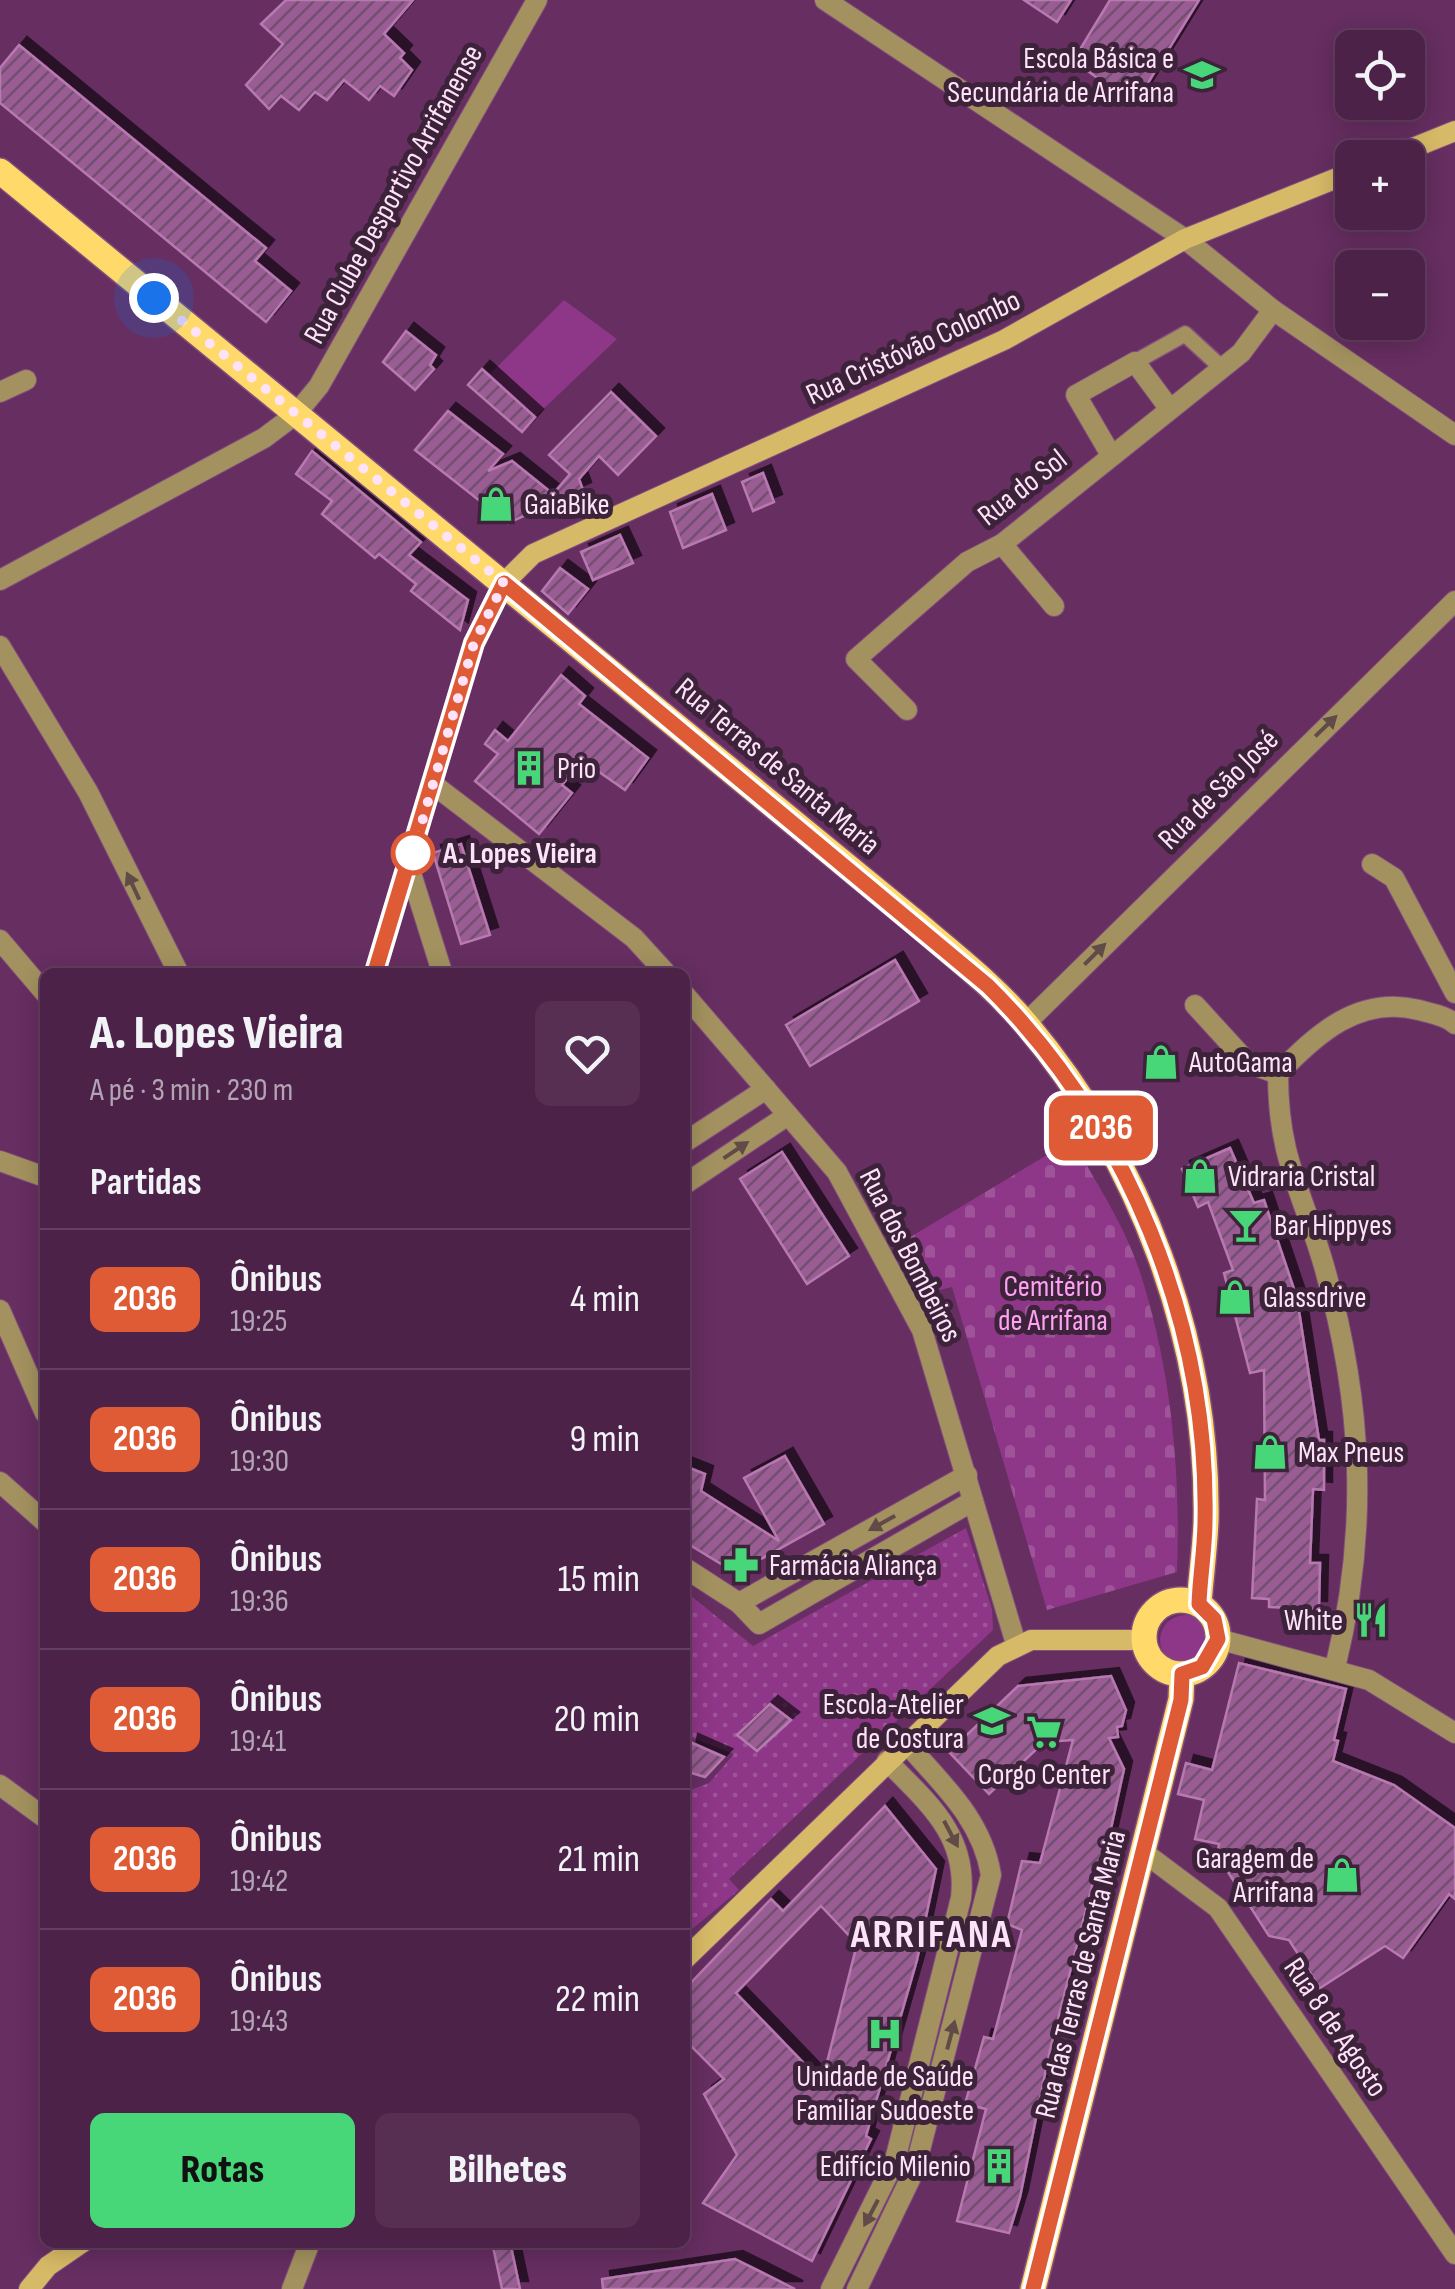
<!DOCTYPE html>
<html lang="pt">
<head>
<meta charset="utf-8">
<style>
	:root { --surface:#4c2249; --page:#562f53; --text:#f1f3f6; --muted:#b2a4b4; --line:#633f61; --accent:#48d778 }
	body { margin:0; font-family:"Sofia Sans Condensed",sans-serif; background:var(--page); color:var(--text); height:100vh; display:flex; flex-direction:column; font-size:38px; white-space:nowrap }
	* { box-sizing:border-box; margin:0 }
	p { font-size:32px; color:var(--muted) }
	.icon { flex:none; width:55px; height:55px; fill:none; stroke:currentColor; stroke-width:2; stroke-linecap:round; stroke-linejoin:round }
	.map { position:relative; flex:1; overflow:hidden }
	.side { position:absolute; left:40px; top:968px; width:650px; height:1280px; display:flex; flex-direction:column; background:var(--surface); border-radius:15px; box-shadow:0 5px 25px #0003,0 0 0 2px var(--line) }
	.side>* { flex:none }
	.badge { padding:0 20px; border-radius:15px; font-size:35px; line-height:65px }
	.buttons { position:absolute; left:1335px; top:30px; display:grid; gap:20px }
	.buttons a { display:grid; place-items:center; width:90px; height:90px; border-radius:15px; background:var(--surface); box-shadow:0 5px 25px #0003,0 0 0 2px var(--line); font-size:50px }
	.you { position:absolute; width:50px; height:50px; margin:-25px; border:8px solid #fff; border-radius:50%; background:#1a73e8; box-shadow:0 0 0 15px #1a73e833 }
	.map>.badge { position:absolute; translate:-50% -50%; box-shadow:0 0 0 5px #fff }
	h2 { padding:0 50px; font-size:38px; line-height:90px }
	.round { display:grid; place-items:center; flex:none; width:105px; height:105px; border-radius:15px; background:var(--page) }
	.head { display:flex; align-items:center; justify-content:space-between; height:170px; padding:0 50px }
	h1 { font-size:48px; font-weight:800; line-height:75px }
	.button { display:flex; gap:20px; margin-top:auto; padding:20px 50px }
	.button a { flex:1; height:115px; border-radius:15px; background:var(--accent); color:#111; font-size:40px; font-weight:800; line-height:115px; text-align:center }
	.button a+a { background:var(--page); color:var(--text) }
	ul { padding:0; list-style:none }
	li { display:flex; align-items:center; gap:30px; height:140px; padding:0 50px; border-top:2px solid var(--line) }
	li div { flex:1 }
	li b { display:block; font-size:38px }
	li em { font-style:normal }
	li .badge { min-width:110px; font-weight:700; text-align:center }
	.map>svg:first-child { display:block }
</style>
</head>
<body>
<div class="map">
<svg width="1455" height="2289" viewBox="0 0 1455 2289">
	<defs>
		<pattern id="cemetery-stones" width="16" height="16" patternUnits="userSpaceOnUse" patternTransform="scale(2.5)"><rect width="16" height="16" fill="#8e3687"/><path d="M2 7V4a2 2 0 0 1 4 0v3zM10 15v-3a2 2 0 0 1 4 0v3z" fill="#9f5399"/></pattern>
		<pattern id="park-dots" width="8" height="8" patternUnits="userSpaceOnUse" patternTransform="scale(2.5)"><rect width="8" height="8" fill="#8e3687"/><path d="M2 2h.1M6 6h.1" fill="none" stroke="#9f5399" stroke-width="1.8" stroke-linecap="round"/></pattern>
		<pattern id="building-hatch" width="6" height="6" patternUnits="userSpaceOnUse" patternTransform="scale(2.5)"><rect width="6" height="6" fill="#995d93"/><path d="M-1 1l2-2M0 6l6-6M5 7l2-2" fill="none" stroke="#72506f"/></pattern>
		<filter id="shadow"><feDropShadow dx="8" dy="-8" stdDeviation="0" flood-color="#0009"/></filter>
	</defs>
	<rect width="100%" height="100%" fill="#662e61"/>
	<g fill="#8e3687">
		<path d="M564,300L617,339L535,417L489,375Z"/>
		<circle cx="1185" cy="1640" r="25"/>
	</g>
	<path fill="url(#cemetery-stones)" d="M1072,1140C1096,1182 1123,1223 1139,1269C1171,1367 1181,1470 1177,1572L1047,1610L952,1287L927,1293L907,1239Z"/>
	<path fill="url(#park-dots)" d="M966,1528L992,1609L993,1630L729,1879L739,1890L685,1935V1792L709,1783L734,1754L685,1735V1591L753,1646Z"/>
	<g fill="url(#building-hatch)" stroke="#b879b1" stroke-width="2.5" fill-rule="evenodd" filter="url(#shadow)">
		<path d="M286,0H413L384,34L404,53L400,58L412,70L394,96L380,86L369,100L344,80L327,100L315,92L299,110L281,96L269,109L246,85L283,44L261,24Z"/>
		<path d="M1024,0H1071L1057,22Z"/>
		<path d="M1110,0H1199L1135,104L1073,61Z"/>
		<path d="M19,45L266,248L255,261L291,291L266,322L0,103V68Z"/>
		<path d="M406,331L436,355L430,365L434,369L415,390L383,362Z"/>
		<path d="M482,369L535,417L522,432L468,385Z"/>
		<path d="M611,392L656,436L618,475L599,456L579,479L583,490L508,523L415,450L448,411L503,454L488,471L512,461L553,494L570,474L549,455Z"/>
		<path d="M312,451L421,542L409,555L468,600L460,630L411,591L416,584L379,554L375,558L322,514L332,501L296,474Z"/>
		<path d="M763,473L774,502L753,511L742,482Z"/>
		<path d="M712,494L726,530L683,548L670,512Z"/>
		<path d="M620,535L633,563L593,580L581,552Z"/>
		<path d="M560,568L588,589L568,614L542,591Z"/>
		<path d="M561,675L585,696L579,704L648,758L625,790L582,760L562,785L572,793L539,834L475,781L498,754L485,744L495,730L508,741Z"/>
		<path d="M461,844L490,935L461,944L433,853Z"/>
		<path d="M895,960L919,1001L810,1066L786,1025Z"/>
		<path d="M1230,1148L1254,1203L1264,1200L1297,1298L1319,1440H1324V1490L1313,1489L1310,1563H1320L1319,1609L1269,1607V1599L1252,1598L1257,1499L1265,1500L1264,1370L1250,1373L1224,1273L1233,1270L1208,1202L1198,1207L1182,1169Z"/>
		<path d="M782,1152L849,1256L807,1284L740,1179Z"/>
		<path d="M785,1456L824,1524L736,1573L685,1542V1466L705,1474L701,1491L779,1541L744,1478Z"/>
		<path d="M1239,1663L1346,1689L1334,1740L1338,1741L1333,1761L1394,1785L1455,1828V1899L1449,1894L1403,1958L1385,1946L1320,1988L1289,1940L1269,1936L1217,1855L1219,1844L1195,1839L1204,1800L1178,1794L1186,1763L1212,1770Z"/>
		<path d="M1111,1676L1126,1710L1122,1726L1117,1727L1118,1737L1109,1738L1124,1769L1101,1874L1094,1878L1049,2054L1020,2197L1009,2233L957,2221L986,2109L965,2104L984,2037L993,2039L1022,1930L1007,1924L1022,1861L1040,1863L1073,1740L1044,1742L989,1794L949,1752L1018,1686Z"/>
		<path d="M770,1704L791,1720L757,1751L737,1735Z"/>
		<path d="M690,1742L724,1757L705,1777L685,1771Z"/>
		<path d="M885,1806L936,1869L917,1960L866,2136L871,2139L812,2261L703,2203L737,2155L704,2094L724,2079L685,2040V1989L771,1899L783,1911ZM821,1906L857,1944L822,2082L736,1993Z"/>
		<path d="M492,2242H510L520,2289H502Z"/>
		<path d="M735,2259L795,2289H603L602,2279Z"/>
	</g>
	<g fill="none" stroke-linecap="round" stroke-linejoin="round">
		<defs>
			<path id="pedestrian" d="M1135,362L1185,334L1222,368"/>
			<g id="minor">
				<path d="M825,0L1185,239L1273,310L1455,435"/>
				<path d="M0,392L26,380"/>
				<path d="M1111,455L1076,395L1135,362L1169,408"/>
				<path d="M1002,544L1054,606"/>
				<path d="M0,580L264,438L296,414L319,386L537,0"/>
				<path d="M0,646L88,792L178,972"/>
				<path d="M907,710L856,659L967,562L1002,544L1241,353L1273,310"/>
				<path d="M434,785L634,938L665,972"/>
				<path d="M1372,864L1394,878L1455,993"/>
				<path d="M409,867L442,972"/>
				<path d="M685,995L837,1172L922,1330L1016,1644"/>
				<path d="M1195,1005L1248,1063L1278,1074"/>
				<path d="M1026,1023L1455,601"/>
				<path d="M685,1142L766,1089"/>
				<path d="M0,1161L45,1177"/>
				<path d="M685,1184L788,1115"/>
				<path d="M0,1310L45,1413"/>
				<path d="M0,1482L45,1522"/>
				<path d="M685,1568L739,1603L759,1624L973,1501"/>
				<path d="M739,1603L967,1475"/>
				<path d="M1335,1668C1369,1530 1363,1402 1324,1266C1302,1190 1278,1159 1278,1074C1316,1034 1359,995 1419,1010C1432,1014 1445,1015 1455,1024"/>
				<path d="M292,2289L310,2242"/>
			</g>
			<g id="tertiary">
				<path d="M0,940L45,993"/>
				<path d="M375,972L474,643L504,583"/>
				<path d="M1218,1639L1369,1680L1455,1733"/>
				<path d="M0,1785L45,1818"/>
				<path d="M1146,1854L1218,1908L1455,2254"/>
				<path d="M831,2289L895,2160L961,1898C968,1835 928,1803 887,1761"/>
				<path d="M857,2289L915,2169L991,1875C982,1819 942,1784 906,1743"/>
			</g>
			<g id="secondary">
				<path d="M1388,158L1455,131"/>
				<path d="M504,583L533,554L1004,340L1185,239L1352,172"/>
				<path d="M685,1959L998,1656L1031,1640H1143"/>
				<path d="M29,2289L48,2266L83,2242"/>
			</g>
			<g id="primary">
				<path d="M0,171L920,926C956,957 995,987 1026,1024C1140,1159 1209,1342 1206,1521C1205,1548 1201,1576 1199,1604"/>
				<circle cx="1181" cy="1637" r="37"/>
				<path d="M1033,2289L1181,1699L1182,1674"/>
			</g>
		</defs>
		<use href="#pedestrian" stroke="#814e7d" stroke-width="18"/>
		<use href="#minor" stroke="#814e7d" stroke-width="22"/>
		<use href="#tertiary" stroke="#814e7d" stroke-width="22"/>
		<use href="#secondary" stroke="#814e7d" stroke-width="22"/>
		<use href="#primary" stroke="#814e7d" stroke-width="28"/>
		<use href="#pedestrian" stroke="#a3925f" stroke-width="15"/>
		<use href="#minor" stroke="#a3925f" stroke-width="20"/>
		<use href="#tertiary" stroke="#a3925f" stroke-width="20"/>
		<use href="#secondary" stroke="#d7ba67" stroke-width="20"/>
		<use href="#primary" stroke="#ffda6b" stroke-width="25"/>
	</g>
	<defs><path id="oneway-solid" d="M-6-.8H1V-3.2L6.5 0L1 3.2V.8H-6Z" transform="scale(2.5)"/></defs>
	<g fill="#614a47">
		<use href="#oneway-solid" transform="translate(1326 726) rotate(-44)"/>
		<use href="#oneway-solid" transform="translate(133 886) rotate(-115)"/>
		<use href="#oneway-solid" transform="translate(1095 954) rotate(-45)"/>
		<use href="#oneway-solid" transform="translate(736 1150) rotate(-34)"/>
		<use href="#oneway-solid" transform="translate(882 1523) rotate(151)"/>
		<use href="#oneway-solid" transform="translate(951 1834) rotate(62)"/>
		<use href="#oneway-solid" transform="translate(951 2035) rotate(-75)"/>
		<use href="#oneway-solid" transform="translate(871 2213) rotate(118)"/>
	</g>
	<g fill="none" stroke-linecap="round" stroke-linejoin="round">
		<defs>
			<path id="line" d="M375,972L474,643L504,583L988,986C1127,1124 1209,1323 1205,1521C1205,1548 1200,1576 1199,1604L1214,1619L1218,1639L1202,1667L1182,1674L1181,1700L1033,2289"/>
		</defs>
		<use href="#line" stroke="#fff" stroke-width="22"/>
		<use href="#line" stroke="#df5b35" stroke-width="15"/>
		<path stroke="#fee2fa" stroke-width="10" stroke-dasharray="0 18" d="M154,298L504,583L474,643L413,853"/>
	</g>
	<defs>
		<symbol id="school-bare" viewBox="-9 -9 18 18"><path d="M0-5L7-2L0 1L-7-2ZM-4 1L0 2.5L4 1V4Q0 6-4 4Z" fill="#48d778" stroke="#3d233a" stroke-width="2.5" paint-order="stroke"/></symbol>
		<symbol id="shop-bare" viewBox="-9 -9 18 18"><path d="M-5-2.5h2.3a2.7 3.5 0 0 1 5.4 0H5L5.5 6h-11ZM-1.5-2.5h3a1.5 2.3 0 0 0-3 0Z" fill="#48d778" stroke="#3d233a" stroke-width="2.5" paint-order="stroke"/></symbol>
		<symbol id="building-bare" viewBox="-9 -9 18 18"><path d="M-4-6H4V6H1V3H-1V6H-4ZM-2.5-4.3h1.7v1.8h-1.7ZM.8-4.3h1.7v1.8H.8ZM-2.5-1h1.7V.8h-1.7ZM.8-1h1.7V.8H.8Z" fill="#48d778" stroke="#3d233a" stroke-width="2.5" paint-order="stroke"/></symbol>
		<symbol id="bar-bare" viewBox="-9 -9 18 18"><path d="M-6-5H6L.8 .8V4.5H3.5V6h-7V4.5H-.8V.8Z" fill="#48d778" stroke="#3d233a" stroke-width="2.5" paint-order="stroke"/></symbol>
		<symbol id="pharmacy-bare" viewBox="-9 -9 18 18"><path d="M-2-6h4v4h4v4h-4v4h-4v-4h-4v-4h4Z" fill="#48d778" stroke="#3d233a" stroke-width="2.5" paint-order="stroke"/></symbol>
		<symbol id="restaurant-bare" viewBox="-9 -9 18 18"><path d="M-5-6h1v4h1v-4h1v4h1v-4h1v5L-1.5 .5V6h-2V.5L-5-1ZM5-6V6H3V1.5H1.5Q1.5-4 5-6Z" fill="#48d778" stroke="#3d233a" stroke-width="2.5" paint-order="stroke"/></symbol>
		<symbol id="supermarket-bare" viewBox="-9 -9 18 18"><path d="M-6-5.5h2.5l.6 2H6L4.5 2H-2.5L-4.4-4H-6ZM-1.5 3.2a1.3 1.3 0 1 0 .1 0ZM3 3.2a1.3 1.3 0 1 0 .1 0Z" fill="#48d778" stroke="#3d233a" stroke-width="2.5" paint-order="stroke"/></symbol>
		<symbol id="hospital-bare" viewBox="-9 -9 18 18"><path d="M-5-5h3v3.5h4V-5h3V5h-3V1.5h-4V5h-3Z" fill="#48d778" stroke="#3d233a" stroke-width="2.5" paint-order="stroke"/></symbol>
	</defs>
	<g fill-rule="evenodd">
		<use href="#school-bare" x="1177" y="50" width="50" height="50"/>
		<use href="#shop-bare" x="471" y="479" width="50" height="50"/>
		<use href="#building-bare" x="504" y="743" width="50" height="50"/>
		<use href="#shop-bare" x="1136" y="1037" width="50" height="50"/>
		<use href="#shop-bare" x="1175" y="1151" width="50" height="50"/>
		<use href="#bar-bare" x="1221" y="1200" width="50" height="50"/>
		<use href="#shop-bare" x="1210" y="1272" width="50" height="50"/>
		<use href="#shop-bare" x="1245" y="1427" width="50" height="50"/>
		<use href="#pharmacy-bare" x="716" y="1540" width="50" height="50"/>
		<use href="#restaurant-bare" x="1346" y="1595" width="50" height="50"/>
		<use href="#school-bare" x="967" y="1696" width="50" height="50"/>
		<use href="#supermarket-bare" x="1019" y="1707" width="50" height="50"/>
		<use href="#shop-bare" x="1317" y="1850" width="50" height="50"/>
		<use href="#hospital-bare" x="860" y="2009" width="50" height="50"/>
		<use href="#building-bare" x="974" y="2141" width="50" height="50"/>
	</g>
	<circle fill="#fff" stroke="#df5b35" stroke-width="5" cx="413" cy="853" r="20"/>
	<g text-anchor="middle" stroke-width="10" stroke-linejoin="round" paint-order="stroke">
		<g font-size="30" fill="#fee2fa" stroke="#3d233a" text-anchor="start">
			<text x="1174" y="68" text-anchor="end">Escola Básica e<tspan x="1174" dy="34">Secundária de Arrifana</tspan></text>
			<text x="524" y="514">GaiaBike</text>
			<text x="557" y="778">Prio</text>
			<text x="1189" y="1072">AutoGama</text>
			<text x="1228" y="1186">Vidraria Cristal</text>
			<text x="1274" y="1235">Bar Hippyes</text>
			<text x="1263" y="1307">Glassdrive</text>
			<text x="1298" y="1462">Max Pneus</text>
			<text x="769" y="1575">Farmácia Aliança</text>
			<text x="1343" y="1630" text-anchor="end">White</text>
			<text x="964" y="1714" text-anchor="end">Escola-Atelier<tspan x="964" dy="34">de Costura</tspan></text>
			<text x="1044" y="1784" text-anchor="middle">Corgo Center</text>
			<text x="1314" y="1868" text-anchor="end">Garagem de<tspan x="1314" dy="34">Arrifana</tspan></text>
			<text x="885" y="2086" text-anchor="middle">Unidade de Saúde<tspan x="885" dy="34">Familiar Sudoeste</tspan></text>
			<text x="971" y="2176" text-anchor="end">Edifício Milenio</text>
		</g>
		<g font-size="30" fill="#fee2fa" stroke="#3d233a">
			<text transform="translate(393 194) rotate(-61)" y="10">Rua Clube Desportivo Arrifanense</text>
			<text transform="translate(913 347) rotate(-25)" y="10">Rua Cristóvão Colombo</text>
			<text transform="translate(1022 487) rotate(-38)" y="10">Rua do Sol</text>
			<text transform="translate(778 766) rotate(40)" y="10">Rua Terras de Santa Maria</text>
			<text transform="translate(1218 789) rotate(-45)" y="10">Rua de São José</text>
			<text transform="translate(911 1255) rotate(63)" y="10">Rua dos Bombeiros</text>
			<text transform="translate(1080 1974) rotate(-76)" y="10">Rua das Terras de Santa Maria</text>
			<text transform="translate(1336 2027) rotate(56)" y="10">Rua 8 de Agosto</text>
		</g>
		<g font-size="30" font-weight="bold" fill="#fee2fa" stroke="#3d233a" text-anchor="start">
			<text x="443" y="863">A. Lopes Vieira</text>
		</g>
		<g font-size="30" fill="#fea1f4" stroke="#3d233a">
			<text x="1053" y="1296">Cemitério<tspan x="1053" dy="34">de Arrifana</tspan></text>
		</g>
		<g font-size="40" font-weight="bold" letter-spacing="2.5" fill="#fee2fa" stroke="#3d233a">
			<text x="932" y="1947">ARRIFANA</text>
		</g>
	</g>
</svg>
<div class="buttons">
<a><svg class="icon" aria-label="locate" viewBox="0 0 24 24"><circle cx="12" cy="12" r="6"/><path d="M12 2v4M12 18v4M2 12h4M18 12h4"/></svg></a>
<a>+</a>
<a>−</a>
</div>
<div class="you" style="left:154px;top:298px"></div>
<b class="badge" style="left:1101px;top:1128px;background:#df5b35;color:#fff">2036</b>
<section class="side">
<div class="head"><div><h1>A. Lopes Vieira</h1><p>A pé · 3 min · 230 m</p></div><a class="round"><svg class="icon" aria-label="heart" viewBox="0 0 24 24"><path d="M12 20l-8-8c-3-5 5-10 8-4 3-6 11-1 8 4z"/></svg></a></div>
<h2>Partidas</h2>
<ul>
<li><span class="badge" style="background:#df5b35;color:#fff">2036</span><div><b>Ônibus</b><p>19:25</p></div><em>4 min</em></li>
<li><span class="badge" style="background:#df5b35;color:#fff">2036</span><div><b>Ônibus</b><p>19:30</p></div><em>9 min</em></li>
<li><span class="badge" style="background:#df5b35;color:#fff">2036</span><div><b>Ônibus</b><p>19:36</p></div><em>15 min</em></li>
<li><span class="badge" style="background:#df5b35;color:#fff">2036</span><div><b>Ônibus</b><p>19:41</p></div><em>20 min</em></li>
<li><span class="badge" style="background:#df5b35;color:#fff">2036</span><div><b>Ônibus</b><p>19:42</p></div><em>21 min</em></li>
<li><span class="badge" style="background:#df5b35;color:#fff">2036</span><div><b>Ônibus</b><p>19:43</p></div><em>22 min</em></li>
</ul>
<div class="button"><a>Rotas</a><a>Bilhetes</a></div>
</section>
</div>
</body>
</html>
